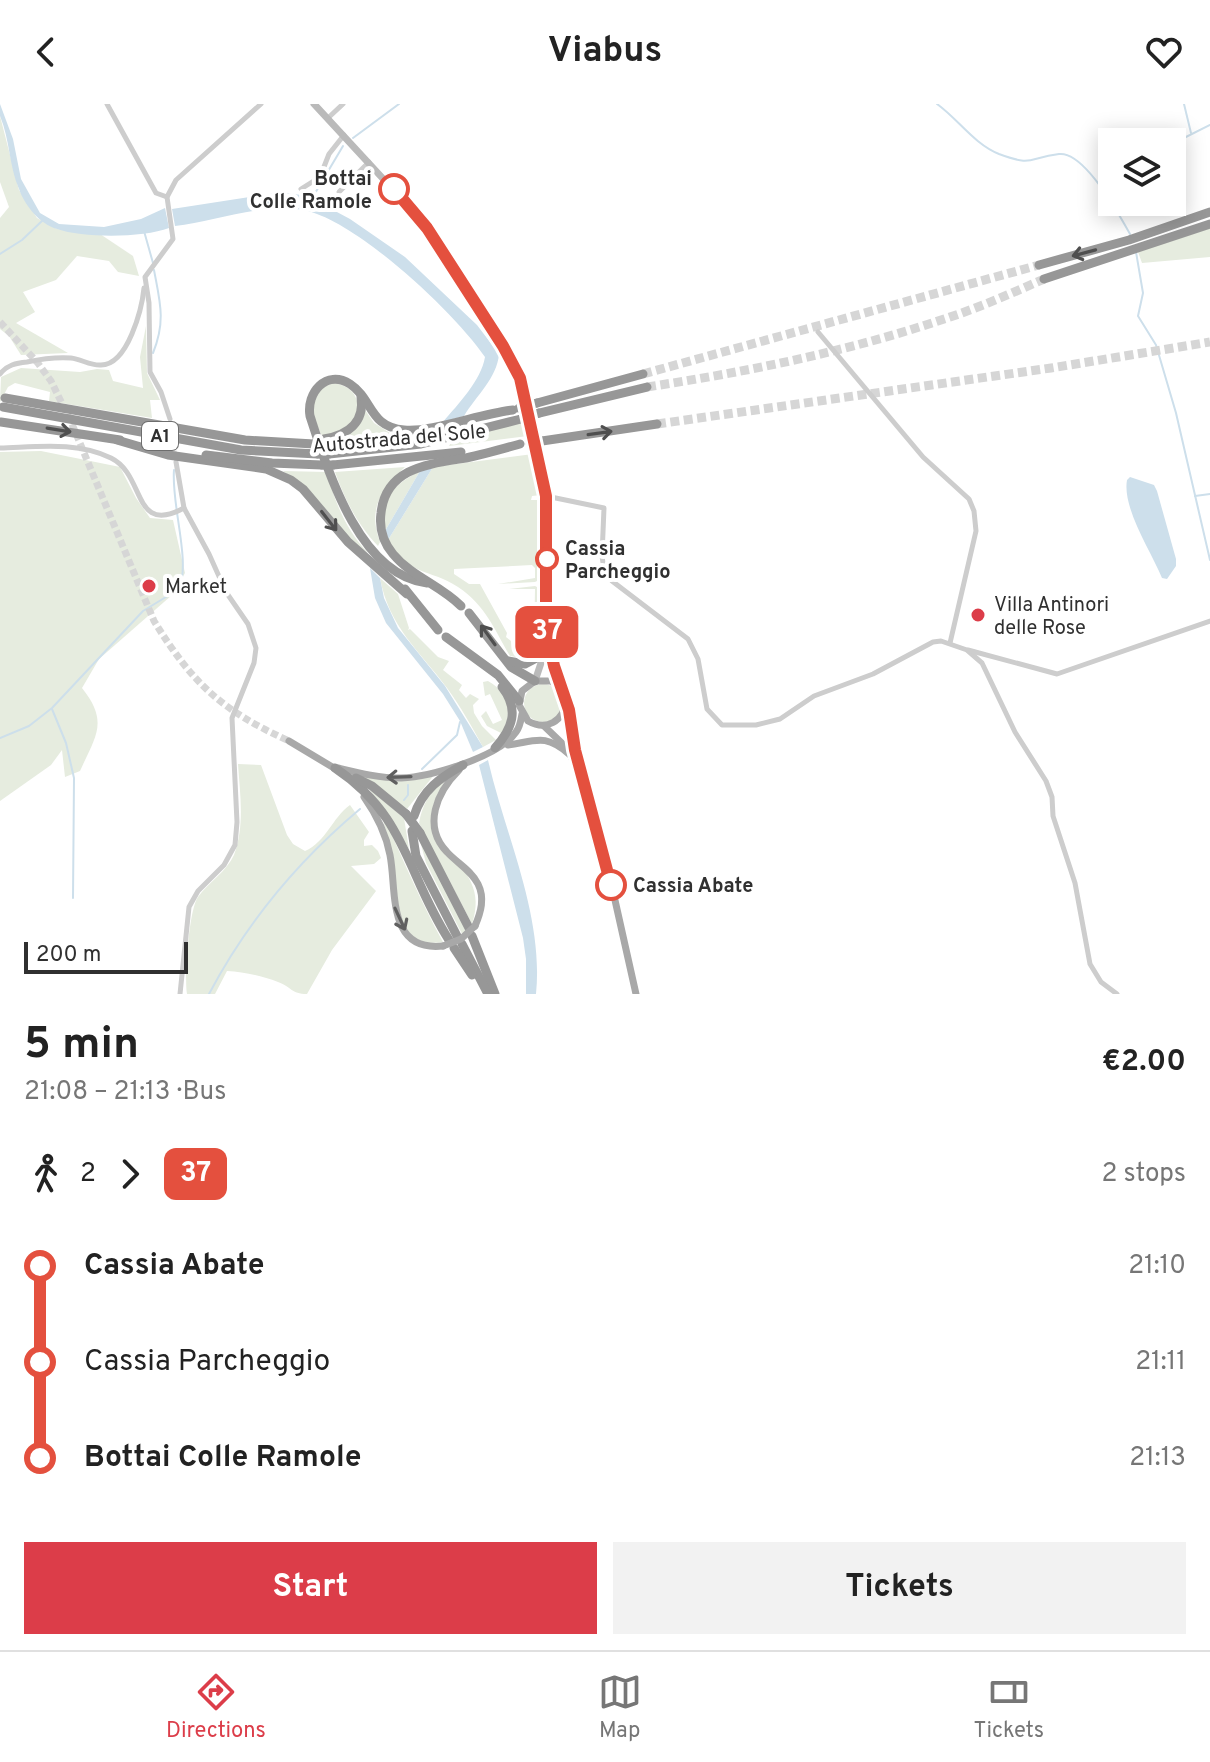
<!DOCTYPE html>
<html lang="en">
<head>
<meta charset="utf-8">
<style>
	:root { --surface:#fff; --page:#f2f2f2; --text:#222; --muted:#767676; --line:#e0e0e0; --accent:#dc3d49 }
	body { margin:0; font-family:Overpass,sans-serif; background:var(--page); color:var(--text); height:100vh; display:flex; flex-direction:column; font-size:30px; white-space:nowrap }
	* { box-sizing:border-box; margin:0 }
	p { font-size:26px; color:var(--muted) }
	.icon { flex:none; width:44px; height:44px; fill:none; stroke:currentColor; stroke-width:2; stroke-linecap:round; stroke-linejoin:round }
	.map { position:relative; height:890px; overflow:hidden }
	.details { display:flex; flex-direction:column; background:var(--surface); flex:1 }
	.details>* { flex:none }
	.badge { padding:0 16px; border-radius:12px; font-size:28px; line-height:52px }
	.fabs { position:absolute; left:1098px; top:24px; display:grid; gap:16px }
	.fabs a { display:grid; place-items:center; width:88px; height:88px; border-radius:0px; background:var(--surface); box-shadow:0 4px 20px #0003; font-size:40px }
	.scale { position:absolute; left:24px; bottom:20px; width:164px; box-sizing:border-box; padding-left:8px; border:4px solid #303030; border-top:0; font-size:22px; line-height:28px; white-space:nowrap; color:#303030; -webkit-text-stroke:6px #fff; paint-order:stroke }
	.map>.badge { position:absolute; translate:-50% -50%; box-shadow:0 0 0 4px #fff }
	.legs { display:flex; align-items:center; gap:12px; height:88px; padding:0 24px; font-size:26px }
	.legs p { margin-inline-start:auto }
	.head { display:flex; align-items:center; justify-content:space-between; height:136px; padding:0 24px }
	h1 { font-size:44px; font-weight:700; line-height:60px }
	.primary-button { display:flex; gap:16px; margin-top:auto; padding:16px 24px }
	.primary-button a { flex:1; height:92px; border-radius:0px; background:var(--accent); color:#fff; font-size:32px; font-weight:700; line-height:92px; text-align:center }
	.primary-button a+a { background:var(--page); color:var(--text) }
	ul { padding:0 24px; list-style:none }
	li { display:flex; align-items:center; gap:28px; height:96px; font-size:30px }
	li i { display:grid; place-items:center; width:12px; height:100%; margin:0 10px; background:currentColor }
	li i::after { content:''; width:20px; height:20px; margin:-10px; border:6px solid; border-radius:50%; background:var(--surface) }
	li p { margin-inline-start:auto }
	li:first-child i { background:linear-gradient(#0000 50%,currentColor 0) }
	li:last-child i { background:linear-gradient(currentColor 50%,#0000 0) }
	header { display:flex; justify-content:space-between; align-items:center; height:104px; padding:0 24px; background:var(--surface); font-size:36px; font-weight:700 }
	.tab-bar { display:flex; justify-content:space-around; align-items:center; height:112px; border-top:2px solid var(--line); background:var(--surface); font-size:22px; color:var(--muted) }
	.tab-bar a { display:grid; justify-items:center; gap:4px }
	.tab-bar .on { color:var(--accent) }
	.map>svg:first-child { display:block }
</style>
</head>
<body>
<header><svg class="icon" aria-label="back" viewBox="0 0 24 24"><path d="M15 5l-7 7 7 7"/></svg>Viabus<svg class="icon" aria-label="heart" viewBox="0 0 24 24"><path d="M12 20l-8-8c-3-5 5-10 8-4 3-6 11-1 8 4z"/></svg></header>
<div class="map">
<svg width="1210" height="890" viewBox="0 0 1210 890">
	<rect width="100%" height="100%" fill="#fff"/>
	<g fill="#e6ecdf">
		<path d="M0,12L19,86L37,114L57,125L100,130L133,152L139,172L118,168L109,157L77,152L56,176L23,188L35,208L16,219L68,249L21,251L9,232L0,225V114L9,103L0,78Z"/>
		<path d="M1210,124V153L1142,159L1138,148Z"/>
		<path d="M146,222L147,269L160,296H150L152,314L49,297L50,288L15,279L8,283L0,298L1,273L21,264L80,268L97,265L109,266L113,277L143,284L140,253Z"/>
		<path d="M334,279C352,283 357,290 359,308L348,324L322,333L314,313L313,295L323,283Z"/>
		<path d="M365,306L374,319L390,329L343,334Z"/>
		<path d="M525,317L528,332L449,342L452,337Z"/>
		<path d="M41,347L120,363L136,394L150,414L173,416L185,469L172,491L99,555L82,584C109,618 96,631 80,667L65,673L62,646L51,661L0,697V348Z"/>
		<path d="M533,350L535,359H531V362L539,369L541,391L532,392L531,396H541V475L535,478L498,480L535,474V464L532,461L454,465V470L469,480H480L507,529L506,533L511,537L512,544L522,550L529,548L534,540L535,485H509L535,482L541,485L539,546L538,549L528,555L510,552C494,525 486,502 458,483C429,464 409,473 388,436L433,363Z"/>
		<path d="M405,363C382,385 367,404 380,438L378,442C357,420 345,396 335,368Z"/>
		<path d="M283,367L327,368C335,399 346,426 368,449C335,429 316,388 283,367Z"/>
		<path d="M420,367L385,427C381,393 392,382 420,367Z"/>
		<path d="M380,474L398,490L409,524L408,526L410,525L438,553L449,557L443,566L462,581L459,586L466,594L470,590L479,595L473,601L474,609L482,622L496,636L483,643C472,623 461,603 447,584C419,546 389,523 380,474Z"/>
		<path d="M488,577C509,588 512,609 503,630L487,622L481,612L486,607L493,620L502,616L490,590L485,592L483,578Z"/>
		<circle cx="543" cy="599" r="19"/>
		<path d="M238,660L261,661L287,731L293,740L305,747C326,738 332,714 350,701L369,728L364,736V742L372,741L378,747L381,754L374,760L351,762L376,787L332,846L307,890C291,890 292,883 278,878C262,872 244,868 227,867L215,890H187C184,874 189,805 198,793C208,779 227,767 234,751C245,722 240,690 238,660Z"/>
		<path d="M434,671L407,705L364,674L365,672Z"/>
		<path d="M445,677C399,745 496,753 472,820L419,719C422,702 429,687 445,677Z"/>
		<path d="M368,684L404,714L409,745L389,711Z"/>
		<path d="M381,708C402,752 420,797 443,838C391,847 399,784 393,752C390,737 384,723 381,708Z"/>
		<path d="M420,737L467,826L462,830L426,759Z"/>
	</g>
	<g fill="#cddfeb">
		<path d="M0,0L13,35L21,75L40,109L59,120L104,123L141,115L165,104L169,124C143,134 83,134 57,125C40,120 25,102 19,85C9,62 10,36 0,12Z"/>
		<path d="M282,88L307,92L350,115L405,153L477,221L499,250C497,274 476,292 464,312L443,318C458,300 481,277 485,253C454,208 361,121 308,107C267,97 216,117 175,122L172,105Z"/>
		<path d="M433,363L388,436L385,427L420,367Z"/>
		<path d="M1130,373L1154,381L1157,387L1176,455V462L1167,475L1162,474C1151,447 1122,404 1127,376Z"/>
		<path d="M370,464L380,474L384,494L398,524L445,582L483,643L473,648L460,617L443,590L386,519L375,494Z"/>
		<path d="M488,656C505,731 544,811 536,890H526V855L523,834L479,661Z"/>
	</g>
	<g fill="none" stroke-linecap="round" stroke-linejoin="round">
		<g stroke="#cddfeb" stroke-width="2">
			<path d="M937,0C958,15 974,40 999,50C1034,63 1027,54 1059,50C1084,47 1119,110 1130,130"/>
			<path d="M1184,0L1191,29"/>
			<path d="M353,34L399,0"/>
			<path d="M1172,40L1210,21"/>
			<path d="M1102,83L1112,78"/>
			<path d="M311,96L343,42"/>
			<path d="M144,127L153,159"/>
			<path d="M1136,148L1143,189L1138,212L1156,241L1176,309L1210,456"/>
			<path d="M0,150L22,136L43,116"/>
			<path d="M153,249C166,217 160,198 154,166"/>
			<path d="M1195,392L1210,390"/>
			<path d="M52,605L66,639L74,674L73,794"/>
			<path d="M0,634L29,622L52,604L143,507L179,485C191,457 171,401 174,366"/>
			<path d="M422,665L457,631L460,618"/>
			<path d="M404,696L408,691V681"/>
			<path d="M209,890C247,818 298,757 360,705"/>
		</g>
		<path stroke="#d6d6d6" stroke-width="5" stroke-dasharray="5 2.5" stroke-linecap="butt" d="M172,332L175,354"/>
		<path stroke="#d6d6d6" stroke-width="7" stroke-dasharray="7 3.5" stroke-linecap="butt" d="M0,218L37,258L51,277L72,320L154,517C193,580 221,606 289,637"/>
		<g stroke="#d6d6d6" stroke-width="9" stroke-dasharray="9 4.5" stroke-linecap="butt">
			<path d="M643,270L1039,161"/>
			<path d="M647,283C746,268 845,248 941,216C976,205 1010,190 1044,175"/>
			<path d="M657,320L1051,264L1210,238"/>
		</g>
		<g stroke="#cdcdcd" stroke-width="5">
			<path d="M107,0L156,89L167,93"/>
			<path d="M328,14L343,0"/>
			<path d="M301,85L320,73L329,50L344,31"/>
			<path d="M339,88L369,58"/>
			<path d="M818,228L923,353L969,395L974,407L976,427L950,539"/>
			<path d="M0,270C7,261 16,259 27,258C41,255 57,253 71,254C81,255 91,262 101,261C128,261 142,204 144,184"/>
			<path d="M170,315L161,288L150,268L149,199L145,173L173,135L167,93L176,76L261,0"/>
			<path d="M0,344C36,343 77,337 111,354C146,371 132,432 184,404"/>
			<path d="M176,358L184,404L209,450L226,488L248,520L256,544L254,559L232,614L237,718L235,741L224,761L198,787L189,803L180,890"/>
			<path d="M546,392L604,404L602,452L604,466L612,477L688,535L698,555L707,605L722,621H756L780,615L814,592L873,570L933,538L941,537L967,546L982,559L1015,628L1046,677L1052,693L1053,712L1075,779L1090,860L1101,878L1117,890"/>
			<path d="M968,546L1057,570L1210,517"/>
		</g>
		<g stroke="#bababa" stroke-width="7">
			<path d="M314,0L423,118L503,242L520,274L546,392V525L544,550L535,577"/>
			<path d="M548,535L563,587"/>
		</g>
		<g stroke="#a8a8a8" stroke-width="7">
			<path d="M566,596C564,618 546,627 528,617L519,601L522,587L535,577H551L560,584L565,592L575,646L606,756L636,890"/>
			<path d="M544,622L568,645L576,664"/>
			<path d="M289,637L339,667"/>
			<path d="M508,641C536,637 545,629 569,650"/>
			<path d="M338,664C359,669 379,674 401,674C430,673 499,653 516,628C520,623 521,616 522,610"/>
			<path d="M459,666C437,688 422,722 447,748C457,759 471,766 478,780C485,794 481,808 475,822"/>
			<path d="M364,693C376,710 386,730 390,751C397,786 386,848 443,842"/>
		</g>
		<g stroke="#979797" stroke-width="9">
			<path d="M1039,161L1129,136L1210,108"/>
			<path d="M1044,175L1210,120"/>
			<path d="M5,294L245,336L314,340"/>
			<path d="M537,299L643,270"/>
			<path d="M3,303L241,346L318,350"/>
			<path d="M539,309L647,283"/>
			<path d="M1,318L120,336"/>
			<path d="M324,335C347,331 365,319 361,293"/>
			<path d="M117,336L168,351L266,365L291,376L303,385L348,438L407,490"/>
			<path d="M542,337L657,320"/>
			<path d="M325,340L415,331"/>
			<path d="M329,350L421,340L521,315"/>
			<path d="M206,351L272,359L322,361"/>
			<path d="M333,361L461,348"/>
			<path d="M427,479C359,471 328,367 310,312C306,289 326,265 350,280C373,295 369,323 404,326C431,329 482,309 513,306"/>
			<path d="M405,485L438,526"/>
			<path d="M461,502C440,481 412,473 393,450C383,438 379,424 381,409C386,363 430,360 466,354C485,350 502,345 520,340"/>
			<path d="M469,509L511,563L535,577"/>
			<path d="M446,533L498,571L519,597"/>
			<path d="M508,557L525,560L544,550"/>
			<path d="M495,644C512,625 520,606 502,583"/>
			<path d="M335,664C407,712 406,769 449,836"/>
			<path d="M356,674L372,682L406,710"/>
			<path d="M414,712C422,686 441,673 463,661"/>
			<path d="M412,727L416,752L457,832"/>
			<path d="M420,729L469,824"/>
			<path d="M472,832L495,890"/>
			<path d="M462,840L488,890"/>
			<path d="M454,844L472,871"/>
		</g>
		<path stroke="#a8a8a8" stroke-width="7" d="M443,842L461,835L475,822"/>
		<g stroke="#979797" stroke-width="9">
			<path d="M519,304L537,299"/>
			<path d="M521,315L539,309"/>
			<path d="M530,339L542,337"/>
			<path d="M314,340H325"/>
			<path d="M318,350H329"/>
			<path d="M322,361H333"/>
			<path d="M406,710L420,729"/>
		</g>
	</g>
	<defs><path id="oneway-shaft" d="M-6 0H5M1.5-3L5.5 0L1.5 3" fill="none" stroke-width="1.6" stroke-linecap="round" stroke-linejoin="round" transform="scale(2)"/></defs>
	<g stroke="#4f4f4f">
		<use href="#oneway-shaft" transform="translate(1084 149) rotate(165)"/>
		<use href="#oneway-shaft" transform="translate(59 326) rotate(9)"/>
		<use href="#oneway-shaft" transform="translate(600 329) rotate(-8)"/>
		<use href="#oneway-shaft" transform="translate(329 417) rotate(52)"/>
		<use href="#oneway-shaft" transform="translate(488 531) rotate(-126)"/>
	</g>
	<g stroke="#606060">
		<use href="#oneway-shaft" transform="translate(399 673) rotate(178)"/>
		<use href="#oneway-shaft" transform="translate(400 815) rotate(65)"/>
	</g>
	<g fill="none" stroke-linecap="round" stroke-linejoin="round">
		<defs>
			<path id="line-1" d="M394,85L427,124L503,242L520,274L546,392V525L554,562L569,606L575,646L611,781"/>
		</defs>
		<use href="#line-1" stroke="#fff" stroke-width="18"/>
		<use href="#line-1" stroke="#e4503e" stroke-width="12"/>
	</g>
	<g fill="#fff" stroke="#e4503e" stroke-width="4">
		<circle cx="394" cy="85" r="14"/>
		<circle cx="547" cy="455" r="10"/>
		<circle cx="611" cy="781" r="14"/>
	</g>
	<g fill="#dc3d49" stroke="#fff" stroke-width="3">
		<circle cx="149" cy="482" r="8"/>
		<circle cx="978" cy="511" r="8"/>
	</g>
	<g text-anchor="middle" stroke-width="8" stroke-linejoin="round" paint-order="stroke">
		<rect fill="#fff" stroke="#6e6e6e" stroke-width="2" x="142" y="318" width="36" height="28" rx="6"/>
		<g font-size="18" font-weight="bold" fill="#303030">
			<text x="160" y="338">A1</text>
		</g>
		<g font-size="20" font-weight="bold" fill="#303030" stroke="#fff" text-anchor="start">
			<text x="372" y="81" text-anchor="end">Bottai<tspan x="372" dy="23">Colle Ramole</tspan></text>
			<text x="565" y="451">Cassia<tspan x="565" dy="23">Parcheggio</tspan></text>
			<text x="633" y="788">Cassia Abate</text>
		</g>
		<g font-size="20" fill="#303030" stroke="#fff">
			<text transform="translate(399 334) rotate(-5)" y="7">Autostrada del Sole</text>
		</g>
		<g font-size="20" fill="#303030" stroke="#fff" text-anchor="start">
			<text x="165" y="489">Market</text>
			<text x="994" y="507">Villa Antinori<tspan x="994" dy="23">delle Rose</tspan></text>
		</g>
	</g>
</svg>
<div class="fabs">
<a><svg class="icon" aria-label="layers" viewBox="0 0 24 24"><path d="M12 4l9 5-9 5-9-5zM3 14l9 5 9-5"/></svg></a>
</div>
<div class="scale">200 m</div>
<b class="badge" style="left:547px;top:528px;background:#e4503e;color:#fff">37</b>
</div>
<section class="details">
<div class="head"><div><h1>5 min</h1><p>21:08 – 21:13 · Bus</p></div><b>€2.00</b></div>
<div class="legs"><svg class="icon" aria-label="walk" viewBox="0 0 24 24"><circle cx="13" cy="4" r="2"/><path d="M13 8l-2 6 4 7M11 14l-3 7M7 12l3-4h3l4 4"/></svg>2<svg class="icon" aria-label="forward" viewBox="0 0 24 24"><path d="M9 5l7 7-7 7"/></svg><b class="badge" style="background:#e4503e;color:#fff">37</b><p>2 stops</p></div>
<ul>
<li><i style="color:#e4503e"></i><b>Cassia Abate</b><p>21:10</p></li>
<li><i style="color:#e4503e"></i><span>Cassia Parcheggio</span><p>21:11</p></li>
<li><i style="color:#e4503e"></i><b>Bottai Colle Ramole</b><p>21:13</p></li>
</ul>
<div class="primary-button"><a>Start</a><a>Tickets</a></div>
</section>
<nav class="tab-bar">
<a class="on"><svg class="icon" aria-label="directions" viewBox="0 0 24 24"><path d="M12 3l9 9-9 9-9-9zM9 14v-3h6M13 9l2 2-2 2"/></svg>Directions</a>
<a><svg class="icon" aria-label="map" viewBox="0 0 24 24"><path d="M3 6l6-2 6 2 6-2v14l-6 2-6-2-6 2zM9 4v14M15 6v14"/></svg>Map</a>
<a><svg class="icon" aria-label="tickets" viewBox="0 0 24 24"><path d="M3 7h18v10H3zM15 7v10"/></svg>Tickets</a>
</nav>
</body>
</html>
